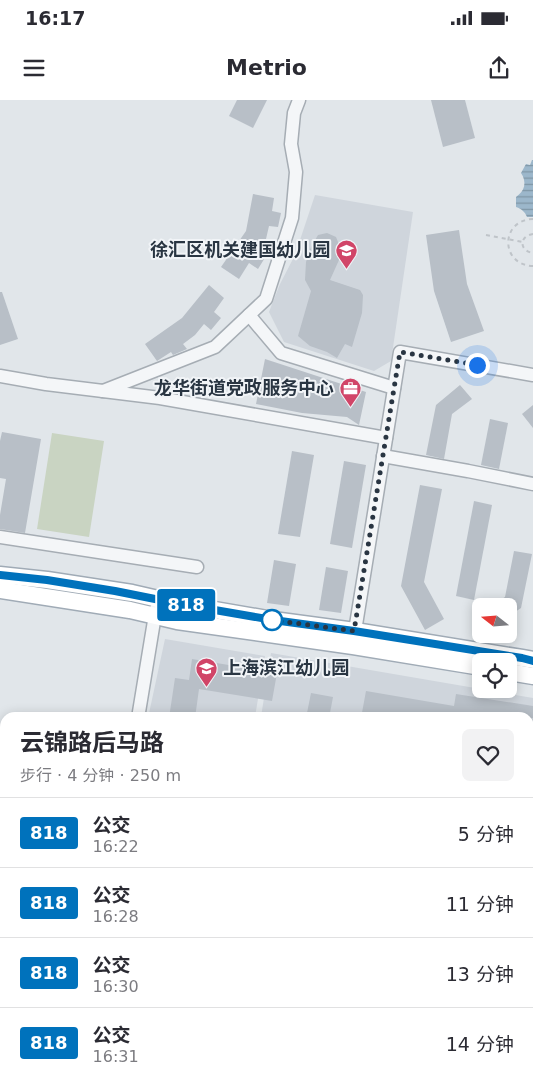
<!DOCTYPE html>
<html lang="zh">
<head>
<meta charset="utf-8">
<style>
	:root { --surface:#fff; --page:#f2f2f3; --text:#2b2b33; --muted:#7c7c81; --line:#e1e1e2 }
	body { margin:0; font-family:"DejaVu Sans","Noto Sans SC",sans-serif; background:var(--page); color:var(--text); height:100vh; display:flex; flex-direction:column; font-size:19px; white-space:nowrap }
	* { box-sizing:border-box; margin:0 }
	p { font-size:16px; color:var(--muted) }
	.icon { flex:none; width:28px; height:28px; fill:none; stroke:currentColor; stroke-width:2; stroke-linecap:round; stroke-linejoin:round }
	.map { position:relative; flex:1; overflow:hidden }
	.details { position:absolute; left:0px; top:612px; width:534px; height:376px; display:flex; flex-direction:column; background:var(--surface); border-radius:15px 15px 0 0; box-shadow:0 2px 12px #0003 }
	.details>* { flex:none }
	.badge { padding:0 10px; border-radius:4px; font-size:18px; line-height:32px }
	.needle { width:32px; rotate:287deg }
	.controls { position:absolute; left:472px; top:498px; display:grid; gap:10px }
	.controls a { display:grid; place-items:center; width:45px; height:45px; border-radius:8px; background:var(--surface); box-shadow:0 2px 12px #0003; font-size:25px }
	.you { position:absolute; width:25px; height:25px; margin:-12px; border:4px solid #fff; border-radius:50%; background:#1a73e8; box-shadow:0 0 0 8px #1a73e833 }
	.map>.badge { position:absolute; translate:-50% -50%; box-shadow:0 0 0 2px #fff }
	.round { display:grid; place-items:center; flex:none; width:52px; height:52px; border-radius:8px; background:var(--page) }
	.summary { display:flex; align-items:center; justify-content:space-between; height:85px; padding:0 20px }
	h1 { font-size:24px; font-weight:700; line-height:38px }
	ul { padding:0; list-style:none }
	li { display:flex; align-items:center; gap:15px; height:70px; padding:0 20px; border-top:1px solid var(--line) }
	li div { flex:1 }
	li b { display:block; font-size:19px }
	li em { font-style:normal }
	li .badge { min-width:55px; font-weight:700; text-align:center }
	.status { display:flex; justify-content:space-between; align-items:center; height:35px; padding:0 25px; background:var(--surface); direction:ltr }
	.status svg { height:14px; fill:currentColor }
	header { display:flex; justify-content:space-between; align-items:center; height:65px; padding:0 20px; background:var(--surface); font-size:22px; font-weight:700 }
	.map>svg:first-child { display:block }
</style>
</head>
<body>
<div class="status"><b>16:17</b><svg viewBox="0 0 49 12"><path d="M0 12V9h3v3zM5 12V6h3v6zM10 12V3h3v9zM15 12V0h3v12zM26 1h20v11H26zM47 4h2v5h-2z"/></svg></div>
<header><svg class="icon" aria-label="menu" viewBox="0 0 24 24"><path d="M4 6h16M4 12h16M4 18h16"/></svg>Metrio<svg class="icon" aria-label="share" viewBox="0 0 24 24"><path d="M12 15V3M7 8l5-5 5 5M5 13v7h14v-7"/></svg></header>
<div class="map">
<svg width="533" height="988" viewBox="0 0 533 988">
	<defs>
		<pattern id="water-rules" width="6" height="5" patternUnits="userSpaceOnUse" patternTransform="scale(1.25)"><rect width="6" height="5" fill="#9cb7cb"/><path d="M0 2.5h6" fill="none" stroke="#7f96a6"/></pattern>
	</defs>
	<rect width="100%" height="100%" fill="#e1e6ea"/>
	<g fill="#cfd5dc">
		<path d="M315,95L413,112L391,261L374,271L284,242L269,212L280,184L295,155Z"/>
		<path d="M165,539L265,556L255,617L148,618Z"/>
		<path d="M271,553L533,598V988H208L203,984H529V618L261,617Z"/>
	</g>
	<path fill="#c9d4c2" d="M52,333L104,341L89,437L37,429Z"/>
	<path fill="url(#water-rules)" d="M532,60H533V117H527C525,112 522,109 516,107V97C525,91 527,82 521,73L526,64L530,65Z"/>
	<g fill="#b8bfc7">
		<path d="M237,0H267L253,28L229,16Z"/>
		<path d="M431,0H465L475,38L443,47Z"/>
		<path d="M253,94L274,98L272,111L281,113L278,127L269,126L266,139L258,151L266,156L258,169L249,163L239,179L221,167L246,131Z"/>
		<path d="M459,130L467,184L484,231L451,242L434,191L426,135Z"/>
		<path d="M327,133L336,137L340,147L339,160L330,180L360,190L363,195L362,213L352,247L345,244L337,258L327,252L310,246L298,236L311,191L305,180L306,162L311,147L318,135Z"/>
		<path d="M209,185L224,198L214,212L221,218L211,230L204,224L195,235L183,244L187,249L173,255L171,252L157,261L145,244L182,218Z"/>
		<path d="M0,192H2L18,239L0,245Z"/>
		<path d="M265,259L366,292L359,325L347,317L302,313L256,304Z"/>
		<path d="M460,285L472,299L452,314L444,359L426,355L436,305Z"/>
		<path d="M533,305V328L522,314Z"/>
		<path d="M490,319L508,323L499,369L481,365Z"/>
		<path d="M2,332L41,339L25,433L0,429V415L6,379L0,378V341Z"/>
		<path d="M292,351L314,355L300,437L278,434Z"/>
		<path d="M344,361L366,365L352,448L330,444Z"/>
		<path d="M420,385L442,389L424,482L444,519L425,530L401,486Z"/>
		<path d="M474,401L492,405L474,500L456,496Z"/>
		<path d="M514,451L532,454L521,508L509,516V506H491L505,497Z"/>
		<path d="M274,460L296,464L289,506L267,503Z"/>
		<path d="M326,467L348,471L341,513L319,510Z"/>
		<path d="M192,559L277,573L272,601L199,589L195,618H169L175,578L189,580Z"/>
		<path d="M366,591L454,606L456,594L533,606V618H404L395,616L394,618H361Z"/>
		<path d="M311,593L333,597L329,618H306Z"/>
	</g>
	<g fill="none" stroke-linecap="round" stroke-linejoin="round">
		<defs>
			<g id="minor">
				<path d="M249,215L281,253L394,288"/>
				<path d="M0,276L46,284L160,298L386,338"/>
				<path d="M103,291L215,247L266,199L292,118L296,72L291,44L294,13L299,0"/>
				<path d="M383,356L468,371L533,384"/>
				<path d="M0,437L197,467"/>
				<path d="M355,531L400,252L533,275"/>
				<path d="M138,618L156,509"/>
				<path d="M0,863L5,856"/>
				<path d="M0,972L5,957"/>
				<path d="M160,984L166,988"/>
			</g>
			<g id="major">
				<path d="M0,475L47,480L132,493L180,504L273,520L355,531L522,558L533,560"/>
				<path d="M0,490L130,510L177,521L353,546L481,567"/>
				<path d="M509,572L533,576"/>
			</g>
		</defs>
		<use href="#minor" stroke="#a6adb4" stroke-width="15"/>
		<use href="#major" stroke="#a0abb6" stroke-width="19"/>
		<g stroke="#bfc4c9" stroke-width="2" stroke-dasharray="4 4" stroke-linecap="butt">
			<path d="M533,119C500,120 500,165 533,166"/>
			<path d="M533,134C519,136 519,151 533,153"/>
			<path d="M486,135L523,142"/>
		</g>
		<use href="#minor" stroke="#f4f6f8" stroke-width="12"/>
		<use href="#major" stroke="#fff" stroke-width="16"/>
	</g>
	<g fill="none" stroke-linecap="round" stroke-linejoin="round">
		<defs>
			<path id="line" d="M0,475L47,480L115,491L180,504L273,520L354,531L522,558L533,561"/>
		</defs>
		<use href="#line" stroke="#fff" stroke-width="11"/>
		<use href="#line" stroke="#0072bc" stroke-width="8"/>
		<path stroke="#293542" stroke-width="5" stroke-dasharray="0 9" d="M272,520L354,531L400,252L477,265"/>
	</g>
	<defs>
		<symbol id="school-pin" viewBox="-11 -11 22 30"><path d="M0 17L-7.5 6A9.5 9.5 0 1 1 7.5 6Z" fill="#d14568" stroke="#f1f4f7"/><path d="M0-5L7-2L0 1L-7-2ZM-4 1L0 2.5L4 1V4Q0 6-4 4Z" fill="#fff"/></symbol>
		<symbol id="office-pin" viewBox="-11 -11 22 30"><path d="M0 17L-7.5 6A9.5 9.5 0 1 1 7.5 6Z" fill="#d14568" stroke="#f1f4f7"/><path d="M-6-3h4V-5.5h4V-3h4V5H-6ZM-1-4.5V-3h2v-1.5ZM-6 0V1H6V0Z" fill="#fff"/></symbol>
	</defs>
	<g fill-rule="evenodd">
		<use href="#school-pin" x="334" y="138" width="25" height="34"/>
		<use href="#office-pin" x="338" y="276" width="25" height="34"/>
		<use href="#school-pin" x="194" y="556" width="25" height="34"/>
	</g>
	<circle fill="#fff" stroke="#0072bc" stroke-width="2.5" cx="272" cy="520" r="10"/>
	<g text-anchor="middle" stroke-width="4" stroke-linejoin="round" paint-order="stroke">
		<g font-size="18" font-weight="bold" fill="#293542" stroke="#f1f4f7" text-anchor="end">
			<text x="330" y="156">徐汇区机关建国幼儿园</text>
			<text x="334" y="294">龙华街道党政服务中心</text>
			<text x="223" y="574" text-anchor="start">上海滨江幼儿园</text>
		</g>
	</g>
</svg>
<div class="controls">
<a><svg class="needle" viewBox="-14 -14 28 28"><path d="M0-13l5 13h-10z" fill="#e53935"/><path d="M0 13l5-13h-10z" fill="#7c7c81"/></svg></a>
<a><svg class="icon" aria-label="locate" viewBox="0 0 24 24"><circle cx="12" cy="12" r="6"/><path d="M12 2v4M12 18v4M2 12h4M18 12h4"/></svg></a>
</div>
<div class="you" style="left:477px;top:265px"></div>
<b class="badge" style="left:186px;top:505px;background:#0072bc;color:#fff">818</b>
<section class="details">
<div class="summary"><div><h1>云锦路后马路</h1><p>步行 · 4 分钟 · 250 m</p></div><a class="round"><svg class="icon" aria-label="heart" viewBox="0 0 24 24"><path d="M12 20l-8-8c-3-5 5-10 8-4 3-6 11-1 8 4z"/></svg></a></div>
<ul>
<li><span class="badge" style="background:#0072bc;color:#fff">818</span><div><b>公交</b><p>16:22</p></div><em>5 分钟</em></li>
<li><span class="badge" style="background:#0072bc;color:#fff">818</span><div><b>公交</b><p>16:28</p></div><em>11 分钟</em></li>
<li><span class="badge" style="background:#0072bc;color:#fff">818</span><div><b>公交</b><p>16:30</p></div><em>13 分钟</em></li>
<li><span class="badge" style="background:#0072bc;color:#fff">818</span><div><b>公交</b><p>16:31</p></div><em>14 分钟</em></li>
</ul>
</section>
</div>
</body>
</html>
